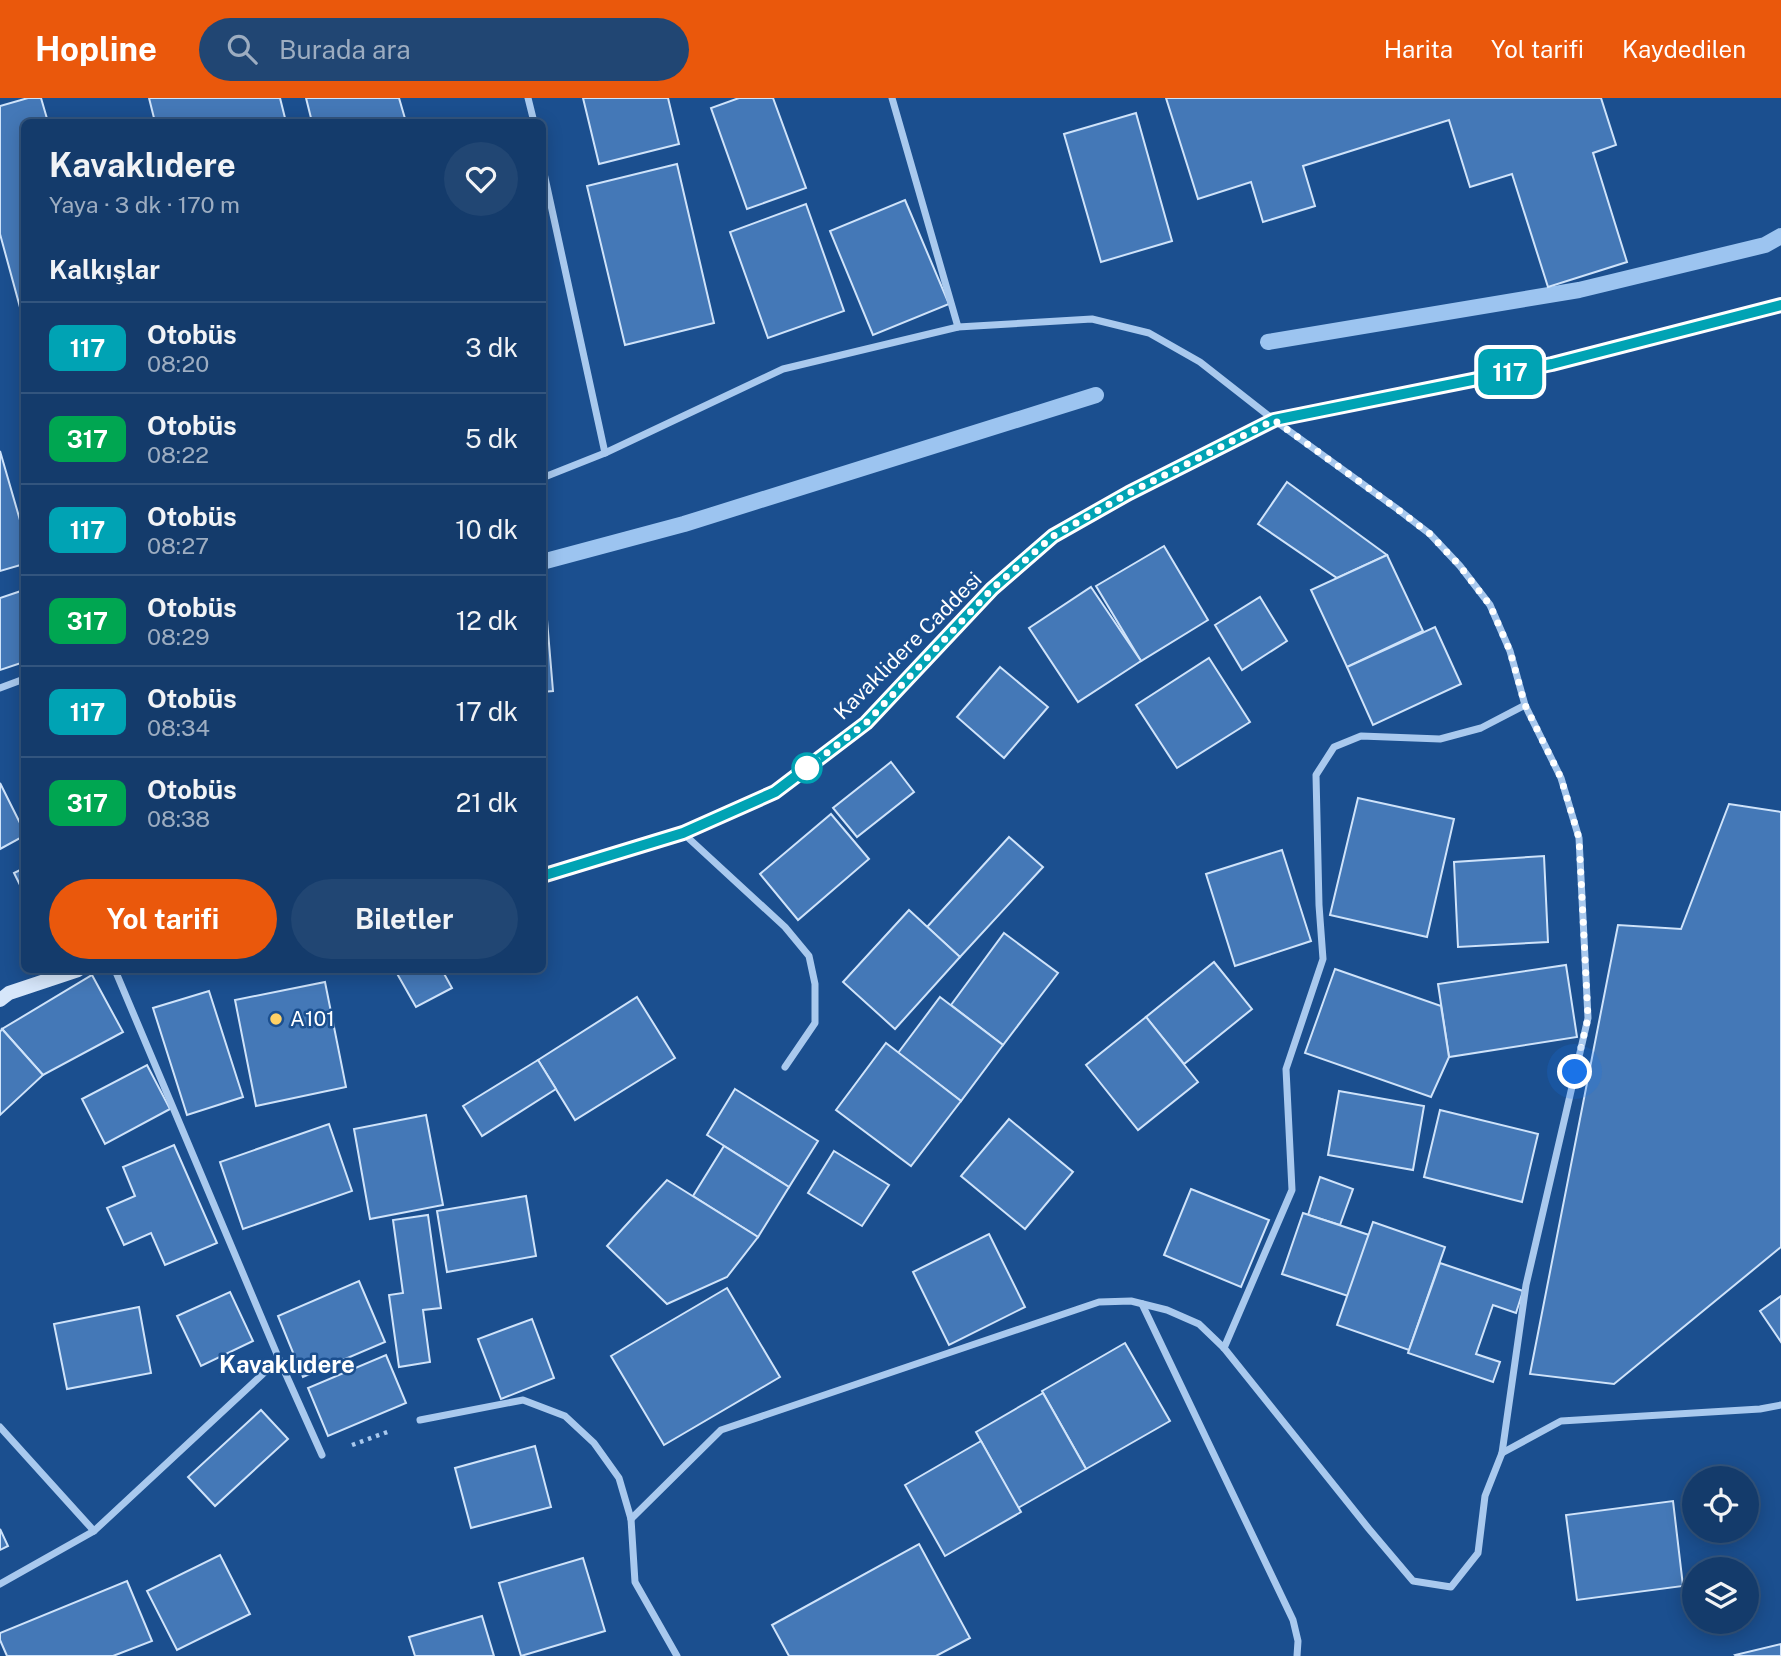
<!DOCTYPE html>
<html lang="tr">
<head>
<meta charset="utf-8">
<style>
	:root { --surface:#143b6b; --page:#214673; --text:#f1f3f6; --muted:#9dadc1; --line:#33557e; --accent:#ea580c }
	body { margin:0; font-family:"Public Sans",sans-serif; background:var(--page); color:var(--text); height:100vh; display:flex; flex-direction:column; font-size:26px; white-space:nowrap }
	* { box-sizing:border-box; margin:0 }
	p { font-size:23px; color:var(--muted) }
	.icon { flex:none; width:38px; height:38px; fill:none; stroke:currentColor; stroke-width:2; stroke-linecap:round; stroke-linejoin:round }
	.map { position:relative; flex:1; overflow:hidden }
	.side { position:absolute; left:21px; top:21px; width:525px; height:854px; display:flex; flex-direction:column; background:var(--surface); border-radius:10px; box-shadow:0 4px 18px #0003,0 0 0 2px var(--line) }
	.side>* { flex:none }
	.badge { padding:0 14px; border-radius:10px; font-size:24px; line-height:46px }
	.fabs { position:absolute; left:1682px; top:1368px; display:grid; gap:14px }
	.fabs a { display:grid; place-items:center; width:77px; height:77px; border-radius:50%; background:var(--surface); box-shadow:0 4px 18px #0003,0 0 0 2px var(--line); font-size:35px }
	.you { position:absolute; width:35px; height:35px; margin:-18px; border:5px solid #fff; border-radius:50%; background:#1a73e8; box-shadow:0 0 0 10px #1a73e833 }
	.map>.badge { position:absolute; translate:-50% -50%; box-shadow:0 0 0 4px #fff }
	h2 { padding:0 28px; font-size:26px; line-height:63px }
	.round { display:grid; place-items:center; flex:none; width:74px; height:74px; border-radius:37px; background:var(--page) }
	.summary { display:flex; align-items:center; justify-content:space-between; height:119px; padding:0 28px }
	h1 { font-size:33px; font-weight:700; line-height:52px }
	.primary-button { display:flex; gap:14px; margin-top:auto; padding:14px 28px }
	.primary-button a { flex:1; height:80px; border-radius:42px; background:var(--accent); color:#fff; font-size:28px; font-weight:700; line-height:80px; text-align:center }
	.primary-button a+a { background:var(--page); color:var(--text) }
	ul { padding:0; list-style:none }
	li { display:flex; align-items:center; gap:21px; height:91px; padding:0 28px; border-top:2px solid var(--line) }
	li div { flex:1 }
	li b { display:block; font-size:26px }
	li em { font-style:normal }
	li .badge { min-width:77px; font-weight:700; text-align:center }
	header { display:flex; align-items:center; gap:42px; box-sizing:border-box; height:98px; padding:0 35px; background:var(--accent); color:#fff }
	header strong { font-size:33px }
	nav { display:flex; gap:38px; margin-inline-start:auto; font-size:24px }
	.search { width:490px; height:63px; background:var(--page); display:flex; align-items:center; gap:18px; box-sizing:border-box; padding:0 24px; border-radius:38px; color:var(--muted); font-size:26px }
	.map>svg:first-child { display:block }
</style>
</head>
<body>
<header>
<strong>Hopline</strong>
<div class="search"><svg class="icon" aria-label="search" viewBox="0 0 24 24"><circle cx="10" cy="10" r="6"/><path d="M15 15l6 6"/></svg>Burada ara</div>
<nav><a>Harita</a><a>Yol tarifi</a><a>Kaydedilen</a></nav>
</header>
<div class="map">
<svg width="1781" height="1558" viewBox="0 0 1781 1558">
	<rect width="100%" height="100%" fill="#1b4f8f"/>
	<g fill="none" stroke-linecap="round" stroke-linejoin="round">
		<g stroke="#9cc4f0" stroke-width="16">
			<path d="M1268,244L1579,192L1765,147L1781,138"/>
			<path d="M542,464L684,426L1096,297"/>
		</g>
	</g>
	<g fill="#4478b7" stroke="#cfe3fa" stroke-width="2">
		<path d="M28,0H41L48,24H24V224L0,136V8Z"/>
		<path d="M149,0H280L286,24H155Z"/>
		<path d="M306,0H399L406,24H312Z"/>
		<path d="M583,0H668L679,46L599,66Z"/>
		<path d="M739,0H773L806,90L747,111L711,10Z"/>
		<path d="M1166,0H1601L1616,47L1593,55L1627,164L1548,189L1512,76L1470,89L1449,22L1303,68L1315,108L1263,124L1251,84L1198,101Z"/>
		<path d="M1136,15L1172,143L1101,164L1064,36Z"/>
		<path d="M677,66L714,225L625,247L587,88Z"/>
		<path d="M905,102L949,206L873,237L830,133Z"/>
		<path d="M806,106L844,213L768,240L730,134Z"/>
		<path d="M0,353L24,436V466L0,473Z"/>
		<path d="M1287,384L1387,457L1337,480L1258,426Z"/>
		<path d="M1164,448L1208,522L1141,563L1096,488Z"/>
		<path d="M1387,457L1423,533L1347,569L1311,492Z"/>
		<path d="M1091,489L1141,563L1078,604L1029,530Z"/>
		<path d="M24,492V564L0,572V500Z"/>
		<path d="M542,498H545L553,593L542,594Z"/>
		<path d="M1260,499L1287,543L1242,572L1215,527Z"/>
		<path d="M1435,529L1461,586L1373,627L1347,569Z"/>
		<path d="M1209,560L1250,624L1177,670L1136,607Z"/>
		<path d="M1000,569L1048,609L1004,660L957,619Z"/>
		<path d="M891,664L914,694L857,739L833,710Z"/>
		<path d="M0,685L24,733V738L0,751Z"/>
		<path d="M1358,700L1454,721L1427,839L1330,817Z"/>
		<path d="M1729,706L1781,714V1149L1614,1286L1530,1276L1618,827L1681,831Z"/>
		<path d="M831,716L869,761L798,822L760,776Z"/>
		<path d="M1009,739L1043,769L960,859L927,829Z"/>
		<path d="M1282,752L1311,843L1235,868L1206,776Z"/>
		<path d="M1544,758L1548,844L1458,849L1454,764Z"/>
		<path d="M24,770V795L14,775Z"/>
		<path d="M909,812L960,859L895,931L843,884Z"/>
		<path d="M1004,835L1058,875L1003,947L951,907Z"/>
		<path d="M1214,864L1252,911L1184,966L1146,919Z"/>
		<path d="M1566,867L1577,939L1449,959L1438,886Z"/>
		<path d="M1335,871L1441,908L1449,959L1431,999L1305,955Z"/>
		<path d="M395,872H442L452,890L416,909Z"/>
		<path d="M92,877L123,934L43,977L2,931Z"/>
		<path d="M325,884L346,989L256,1008L235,902Z"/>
		<path d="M209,893L243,999L187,1017L153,910Z"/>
		<path d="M637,899L675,960L575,1022L538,962Z"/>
		<path d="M940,899L1003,947L961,1003L898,955Z"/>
		<path d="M1146,919L1198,984L1138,1032L1086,967Z"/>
		<path d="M2,931L43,977L0,1017V934Z"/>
		<path d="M886,945L961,1003L911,1068L836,1012Z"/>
		<path d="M538,962L556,991L482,1038L463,1008Z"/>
		<path d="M147,967L170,1011L105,1046L82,1001Z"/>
		<path d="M735,991L818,1043L789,1089L707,1037Z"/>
		<path d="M1339,993L1424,1008L1413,1072L1328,1057Z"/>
		<path d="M1440,1012L1538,1036L1522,1104L1424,1079Z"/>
		<path d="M426,1017L443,1107L370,1121L354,1031Z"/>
		<path d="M1009,1021L1073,1074L1025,1131L961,1078Z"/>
		<path d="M329,1026L352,1093L243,1131L220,1064Z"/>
		<path d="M174,1047L217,1145L165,1167L151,1135L124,1147L107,1110L135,1098L123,1069Z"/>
		<path d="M724,1048L789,1089L758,1139L693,1098Z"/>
		<path d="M834,1053L889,1087L862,1128L808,1095Z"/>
		<path d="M1320,1079L1353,1091L1340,1127L1308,1117Z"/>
		<path d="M667,1082L758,1139L727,1179L667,1206L607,1148Z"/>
		<path d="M1191,1091L1269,1122L1241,1189L1164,1157Z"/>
		<path d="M526,1098L536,1158L447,1174L437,1113Z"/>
		<path d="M1303,1115L1369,1137L1348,1198L1282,1176Z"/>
		<path d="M428,1117L441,1210L423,1212L430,1264L399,1269L389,1197L403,1195L393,1122Z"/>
		<path d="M1373,1124L1445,1149L1409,1252L1337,1227Z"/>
		<path d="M989,1136L1025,1209L949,1247L913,1174Z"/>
		<path d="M1440,1165L1523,1193L1516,1215L1493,1207L1476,1256L1500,1264L1493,1284L1408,1255Z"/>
		<path d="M359,1183L385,1244L303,1279L278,1218Z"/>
		<path d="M727,1190L780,1279L664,1347L611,1258Z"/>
		<path d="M230,1194L253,1243L201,1268L177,1218Z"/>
		<path d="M1781,1198V1244L1760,1213Z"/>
		<path d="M139,1209L151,1275L67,1291L54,1226Z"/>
		<path d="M532,1221L554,1280L501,1301L478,1241Z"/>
		<path d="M1125,1245L1170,1323L1086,1371L1042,1293Z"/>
		<path d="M386,1257L406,1305L328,1338L308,1290Z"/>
		<path d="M1043,1295L1086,1371L1018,1410L976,1334Z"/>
		<path d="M261,1312L288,1341L215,1408L188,1379Z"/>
		<path d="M981,1343L1021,1414L945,1458L905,1387Z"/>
		<path d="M535,1348L551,1409L471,1430L455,1370Z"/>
		<path d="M1673,1403L1683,1488L1577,1502L1566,1417Z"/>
		<path d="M0,1431L8,1448L0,1452Z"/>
		<path d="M919,1446L970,1540L936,1558H789L772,1527Z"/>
		<path d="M220,1457L250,1516L177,1552L147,1493Z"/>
		<path d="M583,1460L605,1533L521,1558L499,1485Z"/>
		<path d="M127,1483L152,1543L113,1558H7L0,1542V1535Z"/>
		<path d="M482,1518L494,1558H415L409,1539Z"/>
		<path d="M1781,1546V1558H1736L1735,1557Z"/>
	</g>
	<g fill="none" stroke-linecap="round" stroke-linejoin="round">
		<path stroke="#a9c9ee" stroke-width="4.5" stroke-dasharray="3.5 5" stroke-linecap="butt" d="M352,1347L390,1333"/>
		<g stroke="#a9c9ee" stroke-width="7">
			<path d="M528,0L534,24"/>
			<path d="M892,0L958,229"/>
			<path d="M542,66L605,355"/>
			<path d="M542,380L605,355L783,271L958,229L1092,221L1149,235L1200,264L1274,322L1396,410L1430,436L1460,468L1490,507L1510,553L1525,607L1561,680L1579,740L1588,920L1526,1187L1502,1355"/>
			<path d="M0,590L24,581"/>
			<path d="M684,736L785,829L809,858L815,886V925L785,969"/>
			<path d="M1142,1206L1293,1522L1298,1543L1297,1558"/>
			<path d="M1224,1250L1292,1092L1286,971L1323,861L1319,807L1316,677L1334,649L1361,638L1440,641L1481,630L1525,607"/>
			<path d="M279,1261L322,1357"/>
			<path d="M420,1322L523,1302L565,1318L594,1345L619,1380L631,1421L635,1484L677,1558"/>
			<path d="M0,1329L94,1433"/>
			<path d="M631,1421L721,1332L1099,1204L1131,1203L1167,1212L1199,1226L1224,1250L1369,1431L1413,1483L1451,1489L1478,1455L1485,1398L1502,1355L1561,1323L1760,1311L1781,1307"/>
			<path d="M0,1486L94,1433L279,1261L115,872"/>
		</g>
		<g stroke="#d6e6fa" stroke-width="14">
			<path d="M542,778L683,735L775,694L866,625L992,491L1053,438L1129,395L1274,322L1552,266L1781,207"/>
			<path d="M0,902L9,895L78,872"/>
		</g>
	</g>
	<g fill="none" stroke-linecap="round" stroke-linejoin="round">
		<defs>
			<path id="line" d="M542,778L683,735L775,694L866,625L992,491L1053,438L1129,395L1274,322L1552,266L1781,207"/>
		</defs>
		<use href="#line" stroke="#fff" stroke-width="16"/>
		<use href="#line" stroke="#00a3b4" stroke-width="10"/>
		<path stroke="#fff" stroke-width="7" stroke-dasharray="0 12.6" d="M807,670L866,625L992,491L1053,438L1129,395L1274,322L1396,410L1430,436L1460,468L1490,507L1510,553L1525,607L1561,680L1579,740L1588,920L1575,974"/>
	</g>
	<circle fill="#fff" stroke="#00a3b4" stroke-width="3.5" cx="807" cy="670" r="14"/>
	<circle fill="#ffd166" stroke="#1b4f8f" stroke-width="2.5" cx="276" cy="921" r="7"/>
	<g text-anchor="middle" stroke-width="5" stroke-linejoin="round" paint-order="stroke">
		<g font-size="21" fill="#fff" stroke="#1b4f8f">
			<text transform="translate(908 548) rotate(-45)" y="7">Kavaklidere Caddesi</text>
		</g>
		<g font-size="21" fill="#fff" stroke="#1b4f8f" text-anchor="start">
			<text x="290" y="928">A101</text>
		</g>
		<g font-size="24" font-weight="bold" fill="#fff" stroke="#1b4f8f">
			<text x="287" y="1275">Kavaklıdere</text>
		</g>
	</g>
</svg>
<div class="fabs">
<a><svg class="icon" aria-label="locate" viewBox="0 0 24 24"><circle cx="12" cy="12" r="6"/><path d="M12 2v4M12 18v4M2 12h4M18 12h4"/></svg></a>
<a><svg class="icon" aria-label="layers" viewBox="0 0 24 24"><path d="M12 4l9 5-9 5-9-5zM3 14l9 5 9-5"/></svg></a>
</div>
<div class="you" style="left:1575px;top:974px"></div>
<b class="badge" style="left:1510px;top:274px;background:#00a3b4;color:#fff">117</b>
<section class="side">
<div class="summary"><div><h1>Kavaklıdere</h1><p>Yaya · 3 dk · 170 m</p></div><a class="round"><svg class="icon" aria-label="heart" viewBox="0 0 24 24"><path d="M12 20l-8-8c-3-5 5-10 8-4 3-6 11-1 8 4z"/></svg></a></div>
<h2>Kalkışlar</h2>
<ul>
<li><span class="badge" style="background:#00a3b4;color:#fff">117</span><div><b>Otobüs</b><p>08:20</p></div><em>3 dk</em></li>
<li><span class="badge" style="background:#00a651;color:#fff">317</span><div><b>Otobüs</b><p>08:22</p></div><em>5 dk</em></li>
<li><span class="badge" style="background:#00a3b4;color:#fff">117</span><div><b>Otobüs</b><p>08:27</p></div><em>10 dk</em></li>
<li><span class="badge" style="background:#00a651;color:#fff">317</span><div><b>Otobüs</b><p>08:29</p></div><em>12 dk</em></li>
<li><span class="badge" style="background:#00a3b4;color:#fff">117</span><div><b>Otobüs</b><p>08:34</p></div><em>17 dk</em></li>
<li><span class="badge" style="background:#00a651;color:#fff">317</span><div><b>Otobüs</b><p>08:38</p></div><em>21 dk</em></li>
</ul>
<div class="primary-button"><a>Yol tarifi</a><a>Biletler</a></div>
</section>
</div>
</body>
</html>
